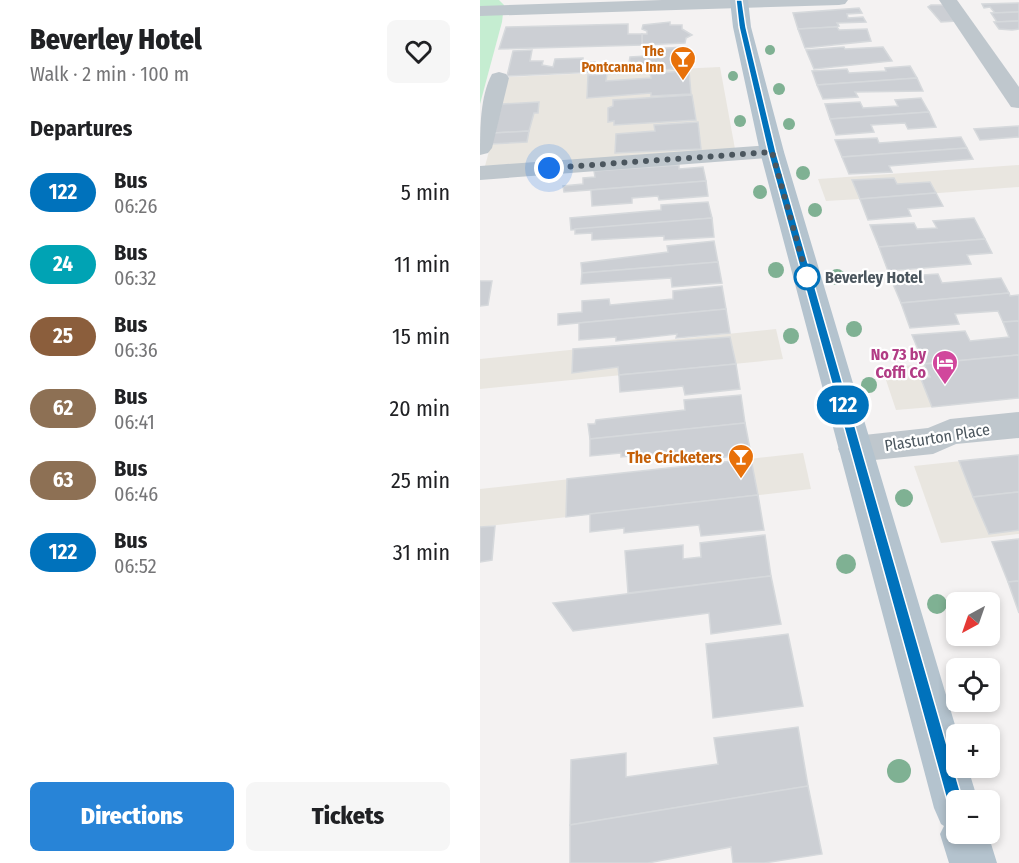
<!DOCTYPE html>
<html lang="en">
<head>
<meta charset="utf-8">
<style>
	:root { --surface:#fff; --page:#f6f6f6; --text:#202124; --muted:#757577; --accent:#2884d7 }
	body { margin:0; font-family:"Fira Sans Condensed",sans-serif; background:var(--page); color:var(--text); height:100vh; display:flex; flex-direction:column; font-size:22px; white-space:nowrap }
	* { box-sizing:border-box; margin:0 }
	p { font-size:20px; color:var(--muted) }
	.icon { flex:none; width:33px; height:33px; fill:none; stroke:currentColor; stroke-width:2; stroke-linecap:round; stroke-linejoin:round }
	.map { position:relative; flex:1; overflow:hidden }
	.drawer { display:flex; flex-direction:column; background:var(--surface); width:480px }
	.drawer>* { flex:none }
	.badge { padding:0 12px; border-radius:20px; font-size:21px; line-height:39px }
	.needle { width:39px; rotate:220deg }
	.buttons { position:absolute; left:466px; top:592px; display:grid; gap:12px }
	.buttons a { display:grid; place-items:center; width:54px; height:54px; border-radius:9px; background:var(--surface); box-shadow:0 3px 9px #0003; font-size:30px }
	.you { position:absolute; width:30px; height:30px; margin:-15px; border:4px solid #fff; border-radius:50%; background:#1a73e8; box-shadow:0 0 0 9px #1a73e833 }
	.map>.badge { position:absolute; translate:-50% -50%; box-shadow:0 0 0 3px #fff }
	h2 { padding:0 30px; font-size:22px; line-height:54px }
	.round { display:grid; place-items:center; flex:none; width:63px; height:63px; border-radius:9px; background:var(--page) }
	.overview { display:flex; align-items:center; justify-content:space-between; height:102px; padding:0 30px }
	h1 { font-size:28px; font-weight:800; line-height:45px }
	.action { display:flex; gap:12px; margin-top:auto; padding:12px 30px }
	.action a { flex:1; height:69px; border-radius:9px; background:var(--accent); color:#fff; font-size:24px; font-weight:800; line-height:69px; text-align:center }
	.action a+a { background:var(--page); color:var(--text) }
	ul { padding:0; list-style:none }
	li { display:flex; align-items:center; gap:18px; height:72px; padding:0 30px }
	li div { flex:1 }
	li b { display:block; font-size:22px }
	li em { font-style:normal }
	li .badge { min-width:66px; font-weight:700; text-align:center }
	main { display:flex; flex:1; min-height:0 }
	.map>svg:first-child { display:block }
</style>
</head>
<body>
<main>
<section class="drawer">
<div class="overview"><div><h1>Beverley Hotel</h1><p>Walk · 2 min · 100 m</p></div><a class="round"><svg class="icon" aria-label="heart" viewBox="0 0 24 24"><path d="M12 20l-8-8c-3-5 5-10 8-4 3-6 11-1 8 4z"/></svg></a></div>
<h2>Departures</h2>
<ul>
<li><span class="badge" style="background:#0072bc;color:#fff">122</span><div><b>Bus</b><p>06:26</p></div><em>5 min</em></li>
<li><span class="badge" style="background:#00a3b4;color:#fff">24</span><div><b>Bus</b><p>06:32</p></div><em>11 min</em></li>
<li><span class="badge" style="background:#8b5e3c;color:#fff">25</span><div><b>Bus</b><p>06:36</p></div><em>15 min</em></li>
<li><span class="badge" style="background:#8d7054;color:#fff">62</span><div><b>Bus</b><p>06:41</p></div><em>20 min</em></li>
<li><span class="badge" style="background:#8d7054;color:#fff">63</span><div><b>Bus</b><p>06:46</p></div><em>25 min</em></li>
<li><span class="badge" style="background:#0072bc;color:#fff">122</span><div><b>Bus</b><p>06:52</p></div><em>31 min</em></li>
</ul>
<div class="action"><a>Directions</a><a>Tickets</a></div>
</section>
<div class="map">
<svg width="539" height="863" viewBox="0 0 539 863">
	<rect width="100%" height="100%" fill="#f4f2f2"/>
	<g fill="#e9e6e0">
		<path d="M240,67L255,149L5,166L29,77Z"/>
		<path d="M539,165V187L380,199L346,201L338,179Z"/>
		<path d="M296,329L303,359L0,389V359Z"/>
		<path d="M539,355V398L452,407L416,410L402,368Z"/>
		<path d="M323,453L331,489L0,527V489Z"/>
		<path d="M539,455V534L461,543L434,466Z"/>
	</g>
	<path fill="#c5edd1" d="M0,0H19L24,5L22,22L0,104Z"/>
	<g fill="#cccfd4" stroke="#d6d9dc" stroke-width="1.5">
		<path d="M539,3V12L515,13L510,7L504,8L502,4Z"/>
		<path d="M451,5H465L476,21L461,22L448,7Z"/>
		<path d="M379,8L382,13L367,14L368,18L383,17L386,22L357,23L359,26L354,27L318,29L313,13Z"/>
		<path d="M539,12V21L517,22L511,13Z"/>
		<path d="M539,21V29L532,30L519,29L514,22Z"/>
		<path d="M190,22V25H202V29L212,35L206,38L205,43L162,45V34H167V31L162,29L163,25Z"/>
		<path d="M148,24V34H162V45L19,49L26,27Z"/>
		<path d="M354,27H357L359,30L387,29L391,41L325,48L318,29Z"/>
		<path d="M207,47L209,68L168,71L160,69V62L149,63L150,57L167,56V49Z"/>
		<path d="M364,47L365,49L403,47L412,61L334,69L326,50Z"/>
		<path d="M52,50L50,61H63L62,65L73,67L75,59L103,58V63L115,62V72L27,76L33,51Z"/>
		<path d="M430,66L437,78L337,85L332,71L367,69L369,73L406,71L405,68Z"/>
		<path d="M209,71L211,94L171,96V93L107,98L108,75L127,74L126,81L171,78L170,73Z"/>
		<path d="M437,78L443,91L375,92L378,97L343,99L337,85Z"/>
		<path d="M212,95L216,120L134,125V121L128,122V108L133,106V100Z"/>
		<path d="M441,98L449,112L350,119L345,104L380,102L383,108L418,106L415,100Z"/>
		<path d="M59,102L58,113H54L49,131L14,133L22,104Z"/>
		<path d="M449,112L456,127L428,129L425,123L391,125L394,132L356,135L350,119Z"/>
		<path d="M218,122L221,149L135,153L136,134L175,131L174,125Z"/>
		<path d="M539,126V137L500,140L494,129Z"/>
		<path d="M49,131L47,142L11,144L14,133Z"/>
		<path d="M481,137L487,148L362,157L355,140L397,138L399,143Z"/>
		<path d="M487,148L493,159L409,166L412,172L369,174L362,157Z"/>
		<path d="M199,165V169L223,167L226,181L84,192L83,186L103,184V178L115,177L114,171Z"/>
		<path d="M414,178L417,184L450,182L456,193L380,199L372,180Z"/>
		<path d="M226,181L228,196L179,200L178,196L152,198V203L112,206L111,190Z"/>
		<path d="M456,193L463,206L428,209L431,216L388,220L380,199Z"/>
		<path d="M228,202L232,218L91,230L90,218L181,210V205Z"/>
		<path d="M232,218L234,237L184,240V236L112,240V233L95,234V229Z"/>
		<path d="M494,218L505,239L399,247L390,225L434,223L437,229L457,228L453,221Z"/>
		<path d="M505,239L512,253L487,255L491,264L408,271L399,247Z"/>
		<path d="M234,241L238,262L102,273L101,263L188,252L187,246Z"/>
		<path d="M238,262L242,283L192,287L191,278L101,284L102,273Z"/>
		<path d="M458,274L462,283L521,278L529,293L421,303L410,277Z"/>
		<path d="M0,281H12L8,305L0,306Z"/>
		<path d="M242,286L246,309L78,325V314L102,312V301L129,299L130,305L193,299V291Z"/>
		<path d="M529,293L530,296L539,295V321L523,322L518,311L475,314L479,324L430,328L421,303Z"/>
		<path d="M246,309L250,333L196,338L197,334L136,341V337L99,340V323Z"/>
		<path d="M539,321V355L444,364L432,335L485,331L490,341L529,337L523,322Z"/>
		<path d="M250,337L256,364L139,375L138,367L92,373L93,349Z"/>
		<path d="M539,355V398L452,407L441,379L450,377L444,364Z"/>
		<path d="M256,364L260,389L205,395L203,386L140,392L139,375Z"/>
		<path d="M261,395L265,423L110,439L108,424H115L116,420L205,410L204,400Z"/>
		<path d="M265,423L271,454L194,463L192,452L141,457V453L110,456V439Z"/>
		<path d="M539,455V492L493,497L479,461Z"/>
		<path d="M271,459L278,495L86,517L87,479Z"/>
		<path d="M539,492V530L509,534L493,497Z"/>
		<path d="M278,495L284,530L221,536L219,525L144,533V528L110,532V514Z"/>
		<path d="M15,526L12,560L0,562V527Z"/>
		<path d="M285,535L291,576L148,593L145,551L203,545V559L221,557L220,543Z"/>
		<path d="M539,539V581L528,582L512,542Z"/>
		<path d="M291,576L301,624L231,634L229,613L93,631L73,603Z"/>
		<path d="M539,581V613L528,582Z"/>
		<path d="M308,634L323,706L233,718L226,644Z"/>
		<path d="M318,727L328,786L90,825L91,760L146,753V777L238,764L234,738Z"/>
		<path d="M328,786L342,854L284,863H253L251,847L168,863H90V825Z"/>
	</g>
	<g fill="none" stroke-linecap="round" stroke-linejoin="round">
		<g fill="#bfc7cd" fill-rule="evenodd">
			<path d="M182,0H368L365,4L359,5L0,16V6Z"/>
			<path d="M459,0H477L539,87V108L531,107Z"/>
			<path d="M19,72L26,74L29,78L12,148L8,153L0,155C0,129 0,96 12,74Z"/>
			<path d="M292,145L300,147L304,152L300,157L0,180V166Z"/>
			<path d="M539,412V438L476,444L453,454L375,462L363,459L358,449L363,439L375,436L448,428L470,419Z"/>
		</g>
		<path fill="#b4c3ce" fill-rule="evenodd" d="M250,0H268L271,27L304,152L478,735L477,768H488L498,801H477V834H508L517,863H469L460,834L464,826L461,824L454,808L280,152L253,27Z"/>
	</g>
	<g fill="#7fb193">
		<circle cx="290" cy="50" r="5"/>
		<circle cx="253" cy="76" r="5"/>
		<circle cx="299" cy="89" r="6"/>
		<circle cx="260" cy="121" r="6"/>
		<circle cx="309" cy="124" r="6"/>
		<circle cx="323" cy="173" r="7"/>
		<circle cx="280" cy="192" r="7"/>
		<circle cx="335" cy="210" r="7"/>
		<circle cx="296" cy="270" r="8"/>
		<circle cx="357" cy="277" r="8"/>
		<circle cx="374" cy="329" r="8"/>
		<circle cx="311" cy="336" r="8"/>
		<circle cx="389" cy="385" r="8"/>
		<circle cx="424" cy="498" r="9"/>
		<circle cx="366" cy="564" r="10"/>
		<circle cx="457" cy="604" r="10"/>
		<circle cx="419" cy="771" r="12"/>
	</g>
	<path fill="#0072bc" stroke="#fff" stroke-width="1.5" d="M256,0H262L266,27L296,152L485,808L483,814L477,816L471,814L469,808L288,152L259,27Z"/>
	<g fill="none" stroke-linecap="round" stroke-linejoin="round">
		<path stroke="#4b565e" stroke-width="6" stroke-dasharray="0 10.8" d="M69,168L292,152L327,277"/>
	</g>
	<defs>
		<symbol id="bar-pin" viewBox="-11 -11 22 30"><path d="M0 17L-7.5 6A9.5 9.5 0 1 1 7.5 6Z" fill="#e8710a" stroke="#fff"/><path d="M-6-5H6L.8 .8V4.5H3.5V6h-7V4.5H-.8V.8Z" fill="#fff"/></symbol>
		<symbol id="hotel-pin" viewBox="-11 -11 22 30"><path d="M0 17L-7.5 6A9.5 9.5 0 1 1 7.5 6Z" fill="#d1479c" stroke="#fff"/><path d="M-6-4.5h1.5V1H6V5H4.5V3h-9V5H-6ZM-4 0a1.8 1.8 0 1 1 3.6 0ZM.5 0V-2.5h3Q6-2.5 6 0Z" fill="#fff"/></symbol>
	</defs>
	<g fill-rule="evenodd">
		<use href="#bar-pin" x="188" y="44" width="30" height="40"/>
		<use href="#hotel-pin" x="450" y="348" width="30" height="40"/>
		<use href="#bar-pin" x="246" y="442" width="30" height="40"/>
	</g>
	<circle fill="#fff" stroke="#0072bc" stroke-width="3" cx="327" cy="277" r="12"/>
	<g text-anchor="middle" stroke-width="4.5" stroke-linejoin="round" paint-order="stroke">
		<g font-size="14" font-weight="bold" fill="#c56008" stroke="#fff" text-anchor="end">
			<text x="184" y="56">The<tspan x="184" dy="16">Pontcanna Inn</tspan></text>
		</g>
		<g font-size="16" font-weight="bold" fill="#4b565e" stroke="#fff" text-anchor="start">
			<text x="345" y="283">Beverley Hotel</text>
		</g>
		<g font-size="16" font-weight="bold" fill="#b23c85" stroke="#fff" text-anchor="end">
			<text x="446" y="360">No 73 by<tspan x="446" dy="18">Coffi Co</tspan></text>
		</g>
		<g font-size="16" fill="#4b565e" stroke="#fff">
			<text transform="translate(457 437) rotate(-9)" y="6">Plasturton Place</text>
		</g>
		<g font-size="16" font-weight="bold" fill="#c56008" stroke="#fff" text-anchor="end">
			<text x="242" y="463">The Cricketers</text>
		</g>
	</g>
</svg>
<div class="buttons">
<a><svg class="needle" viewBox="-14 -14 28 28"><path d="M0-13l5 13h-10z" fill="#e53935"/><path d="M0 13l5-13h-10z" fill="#757577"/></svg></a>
<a><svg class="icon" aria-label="locate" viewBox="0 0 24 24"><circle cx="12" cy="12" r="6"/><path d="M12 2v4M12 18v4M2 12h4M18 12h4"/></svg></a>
<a>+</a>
<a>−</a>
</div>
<div class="you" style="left:69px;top:168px"></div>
<b class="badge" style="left:363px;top:405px;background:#0072bc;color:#fff">122</b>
</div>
</main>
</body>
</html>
